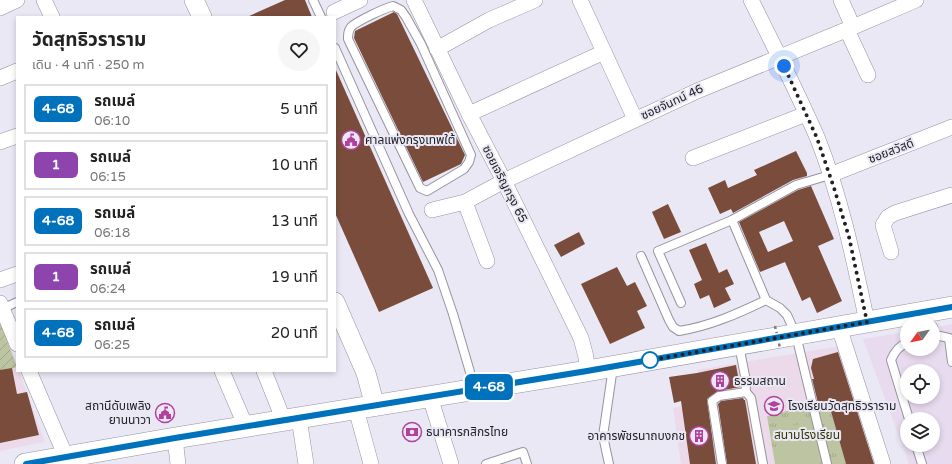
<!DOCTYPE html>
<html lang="th">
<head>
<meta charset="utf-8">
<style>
	:root { --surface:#fff; --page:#f6f6f6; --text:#222; --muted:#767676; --line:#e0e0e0 }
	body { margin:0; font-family:"Varela Round","Noto Sans Thai",sans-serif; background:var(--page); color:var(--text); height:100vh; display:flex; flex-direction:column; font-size:15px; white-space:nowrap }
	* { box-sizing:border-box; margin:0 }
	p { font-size:13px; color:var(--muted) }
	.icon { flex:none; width:22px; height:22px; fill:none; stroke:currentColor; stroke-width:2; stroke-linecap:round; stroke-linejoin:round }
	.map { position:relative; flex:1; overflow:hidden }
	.panel { position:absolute; left:16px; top:16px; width:320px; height:356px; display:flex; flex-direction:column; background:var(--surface); border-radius:0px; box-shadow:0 2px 6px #0003 }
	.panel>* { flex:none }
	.badge { padding:0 8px; border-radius:6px; font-size:14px; line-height:26px }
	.needle { width:26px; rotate:237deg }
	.controls { position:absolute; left:900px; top:316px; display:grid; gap:8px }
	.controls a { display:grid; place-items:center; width:40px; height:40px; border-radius:50%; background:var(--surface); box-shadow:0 2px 6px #0003; font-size:20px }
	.you { position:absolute; width:20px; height:20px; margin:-10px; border:3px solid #fff; border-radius:50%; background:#1a73e8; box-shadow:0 0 0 6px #1a73e833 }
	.map>.badge { position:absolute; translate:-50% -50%; box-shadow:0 0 0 2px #fff }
	.round { display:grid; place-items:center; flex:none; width:42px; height:42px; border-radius:21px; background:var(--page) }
	.summary { display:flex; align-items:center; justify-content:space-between; height:68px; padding:0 16px }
	h1 { font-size:19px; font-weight:700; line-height:30px }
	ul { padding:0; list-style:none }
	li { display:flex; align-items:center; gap:12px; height:50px; margin:0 8px 6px; padding:0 8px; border:2px solid var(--line); border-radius:0px }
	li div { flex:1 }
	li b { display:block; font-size:15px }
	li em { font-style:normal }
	li .badge { min-width:44px; font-weight:700; text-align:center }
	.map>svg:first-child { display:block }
</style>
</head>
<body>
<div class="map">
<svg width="952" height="464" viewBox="0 0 952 464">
	<defs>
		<pattern id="park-tufts" width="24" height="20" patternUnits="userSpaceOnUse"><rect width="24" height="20" fill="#bcc4a1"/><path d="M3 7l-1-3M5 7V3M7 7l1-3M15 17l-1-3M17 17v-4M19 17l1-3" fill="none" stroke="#a1a88a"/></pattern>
		<pattern id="garden-furrows" width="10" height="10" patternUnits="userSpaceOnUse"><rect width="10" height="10" fill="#bcc4a1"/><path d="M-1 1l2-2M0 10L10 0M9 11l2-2" fill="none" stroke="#a1a88a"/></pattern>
	</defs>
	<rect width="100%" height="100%" fill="#ebe8f5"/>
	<path fill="#e8dbef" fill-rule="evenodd" d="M952,324V464H909L863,339L907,332V349H933V328ZM907,371H933V397H907ZM907,419H933V445H907Z"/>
	<g fill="#ecdaeb">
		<path d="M0,318L17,365V371H19L45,442L0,451Z"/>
		<path d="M840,346L877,464H681L673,408L704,403L697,370Z"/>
	</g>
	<path fill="url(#park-tufts)" d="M828,401L846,464H775L767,416Z"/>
	<path fill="url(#garden-furrows)" d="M0,322L17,367L0,371Z"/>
	<path fill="#bcc4a1" d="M811,422L819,464H783L777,429Z"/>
	<g fill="#794c3c" fill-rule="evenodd">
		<path d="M285,0H305L312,17H247Z"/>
		<path d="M394,12L397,14L465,155L461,164L423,182L354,38L355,31Z"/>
		<path d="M335,68L433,288L379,312L335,213Z"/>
		<path d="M796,151L807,173V176L793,180L733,213L731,209L720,214L708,188L725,180L728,188L757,175L754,170Z"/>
		<path d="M811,186L834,239L818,246L842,301L817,313L810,297L802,301L785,262L760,272L739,222L798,190ZM784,221L793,241L768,252L759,232Z"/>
		<path d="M668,204L681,232L664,239L652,212Z"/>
		<path d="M579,232L585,244L561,257L554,245Z"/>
		<path d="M706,243L719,273L727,269L734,284L725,288L731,300L714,308L709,295L700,299L694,284L702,280L689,250Z"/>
		<path d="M617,267L627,286L635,282L647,306L637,311L645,328L610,344L581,284Z"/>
		<path d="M838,352L874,464H846L828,401L818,403L812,379H814L811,368L813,359Z"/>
		<path d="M736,365L740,387L718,391L707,399L716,464H690L681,401L674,403L669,377L697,373Z"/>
		<path d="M12,368L17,394L27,392L39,435L0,443V370Z"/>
		<path d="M743,398L744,400H745L756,464H727L718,404L721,401Z"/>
	</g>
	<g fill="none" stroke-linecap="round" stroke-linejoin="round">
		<defs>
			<g id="service">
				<path d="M313,0L321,17"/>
				<path d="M393,6L401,10L406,17L421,44L471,155L469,162L464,169L427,191L420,188L348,39C348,34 348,31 351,27C357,21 385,8 393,6Z"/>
				<path d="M335,48L409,214L438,270L453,314L475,389"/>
				<path d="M732,220L766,300L780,308L787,315L796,335L827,464"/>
				<path d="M641,256L669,320L673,327L679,331C710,326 737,314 766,300"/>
				<path d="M681,303L658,251L732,220L796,185L830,175"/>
				<path d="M2,309L17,302"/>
				<path d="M933,327L935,335L949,338L952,362"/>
				<path d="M907,343C898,346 894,353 891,360L909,419"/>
				<path d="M739,345L745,376L746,392"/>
				<path d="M916,445L922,464"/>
				<path d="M486,464L523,452L527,464"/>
				<path d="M609,464L603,436L613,367"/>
				<path d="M722,464L712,401L719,396L746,392L751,398L763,464"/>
			</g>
			<g id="minor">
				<path d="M44,0L52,17"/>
				<path d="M414,0L469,114L504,181L581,338L586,357L587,371"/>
				<path d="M580,0L635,119"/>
				<path d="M751,0C774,46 797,91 817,137C841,197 854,260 867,322"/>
				<path d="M841,0L853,27"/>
				<path d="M0,8L17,0"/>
				<path d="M334,12L360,0"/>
				<path d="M847,30L868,75"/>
				<path d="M437,49L489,20L535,0"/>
				<path d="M0,78L17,71"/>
				<path d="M469,114L604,52"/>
				<path d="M0,142L17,136"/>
				<path d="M693,158L806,114"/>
				<path d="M830,175L952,127"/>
				<path d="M465,202L487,261"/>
				<path d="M432,210L465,202L504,181L697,91L853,27L916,0"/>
				<path d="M891,252L883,225L888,217L895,213L952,195"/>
				<path d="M0,280L17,274"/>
				<path d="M0,303L17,344"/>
				<path d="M839,327L883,464"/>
				<path d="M29,371L66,457"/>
				<path d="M222,371L246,427"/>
				<path d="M264,371L284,421"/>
				<path d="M430,397L451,464"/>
				<path d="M356,409L371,464"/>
				<path d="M299,418L306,464"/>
				<path d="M175,438L178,464"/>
			</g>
			<g id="tertiary">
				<path d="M194,0L202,17"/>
				<path d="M335,302L366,373L375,406"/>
			</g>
			<path id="secondary" d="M25,464L175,438L587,371L952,307"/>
		</defs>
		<use href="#service" stroke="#96939f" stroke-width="10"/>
		<use href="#minor" stroke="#96939f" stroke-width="16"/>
		<use href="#tertiary" stroke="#96939f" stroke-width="20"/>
		<use href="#secondary" stroke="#96939f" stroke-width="22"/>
		<use href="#service" stroke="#fff" stroke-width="8"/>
		<use href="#minor" stroke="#fff" stroke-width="15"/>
		<use href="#tertiary" stroke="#fff" stroke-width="19"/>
		<use href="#secondary" stroke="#fff" stroke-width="21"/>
		<path stroke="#7c7b83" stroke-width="2.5" stroke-dasharray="3 3" stroke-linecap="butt" d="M775,326L780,348"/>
	</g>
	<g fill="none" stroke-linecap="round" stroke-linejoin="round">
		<defs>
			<path id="line" d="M26,464L175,438L587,371L952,307"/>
		</defs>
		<use href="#line" stroke="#fff" stroke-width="9"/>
		<use href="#line" stroke="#0072bc" stroke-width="6"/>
		<path stroke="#212025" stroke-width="4" stroke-dasharray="0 7.2" d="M650,360L645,361L867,322L849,237L834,188L817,138L784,66"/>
	</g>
	<defs>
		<symbol id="civic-ring" viewBox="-11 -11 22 22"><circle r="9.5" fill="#ebe8f5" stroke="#b2419d" stroke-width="1.5"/><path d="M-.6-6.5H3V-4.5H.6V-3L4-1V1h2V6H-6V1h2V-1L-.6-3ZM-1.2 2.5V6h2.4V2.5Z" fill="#b2419d"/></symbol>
		<symbol id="building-ring" viewBox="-11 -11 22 22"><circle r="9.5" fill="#ebe8f5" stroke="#b2419d" stroke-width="1.5"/><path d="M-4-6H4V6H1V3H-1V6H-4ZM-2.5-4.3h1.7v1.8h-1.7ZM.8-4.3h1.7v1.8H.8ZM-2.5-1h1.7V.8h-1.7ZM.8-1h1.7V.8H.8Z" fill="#b2419d"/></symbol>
		<symbol id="school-ring" viewBox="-11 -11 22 22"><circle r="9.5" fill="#ebe8f5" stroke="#b2419d" stroke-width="1.5"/><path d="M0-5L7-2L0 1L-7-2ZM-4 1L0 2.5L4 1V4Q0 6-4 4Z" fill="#b2419d"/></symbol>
		<symbol id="bank-ring" viewBox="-11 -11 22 22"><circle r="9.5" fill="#ebe8f5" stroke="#b2419d" stroke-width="1.5"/><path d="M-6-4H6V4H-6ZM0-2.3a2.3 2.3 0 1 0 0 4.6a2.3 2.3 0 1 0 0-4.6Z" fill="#b2419d"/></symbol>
	</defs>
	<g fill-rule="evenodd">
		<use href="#civic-ring" x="340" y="129" width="22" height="22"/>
		<use href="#building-ring" x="709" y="370" width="22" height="22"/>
		<use href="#school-ring" x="763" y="395" width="22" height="22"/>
		<use href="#civic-ring" x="154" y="402" width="22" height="22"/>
		<use href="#bank-ring" x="401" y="421" width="22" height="22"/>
		<use href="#building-ring" x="688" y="425" width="22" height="22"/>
	</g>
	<circle fill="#fff" stroke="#0072bc" stroke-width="2" cx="650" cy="360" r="8"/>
	<g text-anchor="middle" stroke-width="4" stroke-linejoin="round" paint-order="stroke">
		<g font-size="12" fill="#212025" stroke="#ebe8f5">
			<text transform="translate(672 102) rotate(-25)" y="4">ซอยจันทน์ 46</text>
			<text transform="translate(891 151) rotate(-21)" y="4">ซอยสวัสดี</text>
			<text transform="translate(505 184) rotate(63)" y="4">ซอยเจริญกรุง 65</text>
		</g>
		<g font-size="12" fill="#212025" stroke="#ebe8f5" text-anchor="start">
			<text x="365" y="144">ศาลแพ่งกรุงเทพใต้</text>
			<text x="734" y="385">ธรรมสถาน</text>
			<text x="151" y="410" text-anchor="end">สถานีดับเพลิง<tspan x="151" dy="14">ยานนาวา</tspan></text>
			<text x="788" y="410">โรงเรียนวัดสุทธิวราราม</text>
			<text x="426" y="436">ธนาคารกสิกรไทย</text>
			<text x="685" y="440" text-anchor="end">อาคารพัชรนาถบงกช</text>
		</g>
		<g font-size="12" fill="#303800" stroke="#ebe8f5">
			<text x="807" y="439">สนามโรงเรียน</text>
		</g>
	</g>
</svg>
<div class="controls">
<a><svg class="needle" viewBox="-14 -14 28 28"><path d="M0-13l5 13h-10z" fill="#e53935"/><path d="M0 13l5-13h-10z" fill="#767676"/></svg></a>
<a><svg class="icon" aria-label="locate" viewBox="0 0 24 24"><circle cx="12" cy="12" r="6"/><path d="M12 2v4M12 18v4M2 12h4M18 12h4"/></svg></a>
<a><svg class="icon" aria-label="layers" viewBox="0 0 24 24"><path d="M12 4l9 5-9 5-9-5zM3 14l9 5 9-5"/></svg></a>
</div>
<div class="you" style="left:784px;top:66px"></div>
<b class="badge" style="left:489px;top:387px;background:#0072bc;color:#fff">4-68</b>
<section class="panel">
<div class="summary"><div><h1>วัดสุทธิวราราม</h1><p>เดิน · 4 นาที · 250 m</p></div><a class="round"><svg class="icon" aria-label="heart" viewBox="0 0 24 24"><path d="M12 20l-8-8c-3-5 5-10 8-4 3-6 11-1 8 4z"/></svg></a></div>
<ul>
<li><span class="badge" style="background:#0072bc;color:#fff">4-68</span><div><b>รถเมล์</b><p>06:10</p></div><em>5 นาที</em></li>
<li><span class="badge" style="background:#8e44ad;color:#fff">1</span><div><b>รถเมล์</b><p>06:15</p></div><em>10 นาที</em></li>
<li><span class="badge" style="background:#0072bc;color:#fff">4-68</span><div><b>รถเมล์</b><p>06:18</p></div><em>13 นาที</em></li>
<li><span class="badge" style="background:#8e44ad;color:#fff">1</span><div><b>รถเมล์</b><p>06:24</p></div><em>19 นาที</em></li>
<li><span class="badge" style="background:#0072bc;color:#fff">4-68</span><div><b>รถเมล์</b><p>06:25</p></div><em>20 นาที</em></li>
</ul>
</section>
</div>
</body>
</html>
